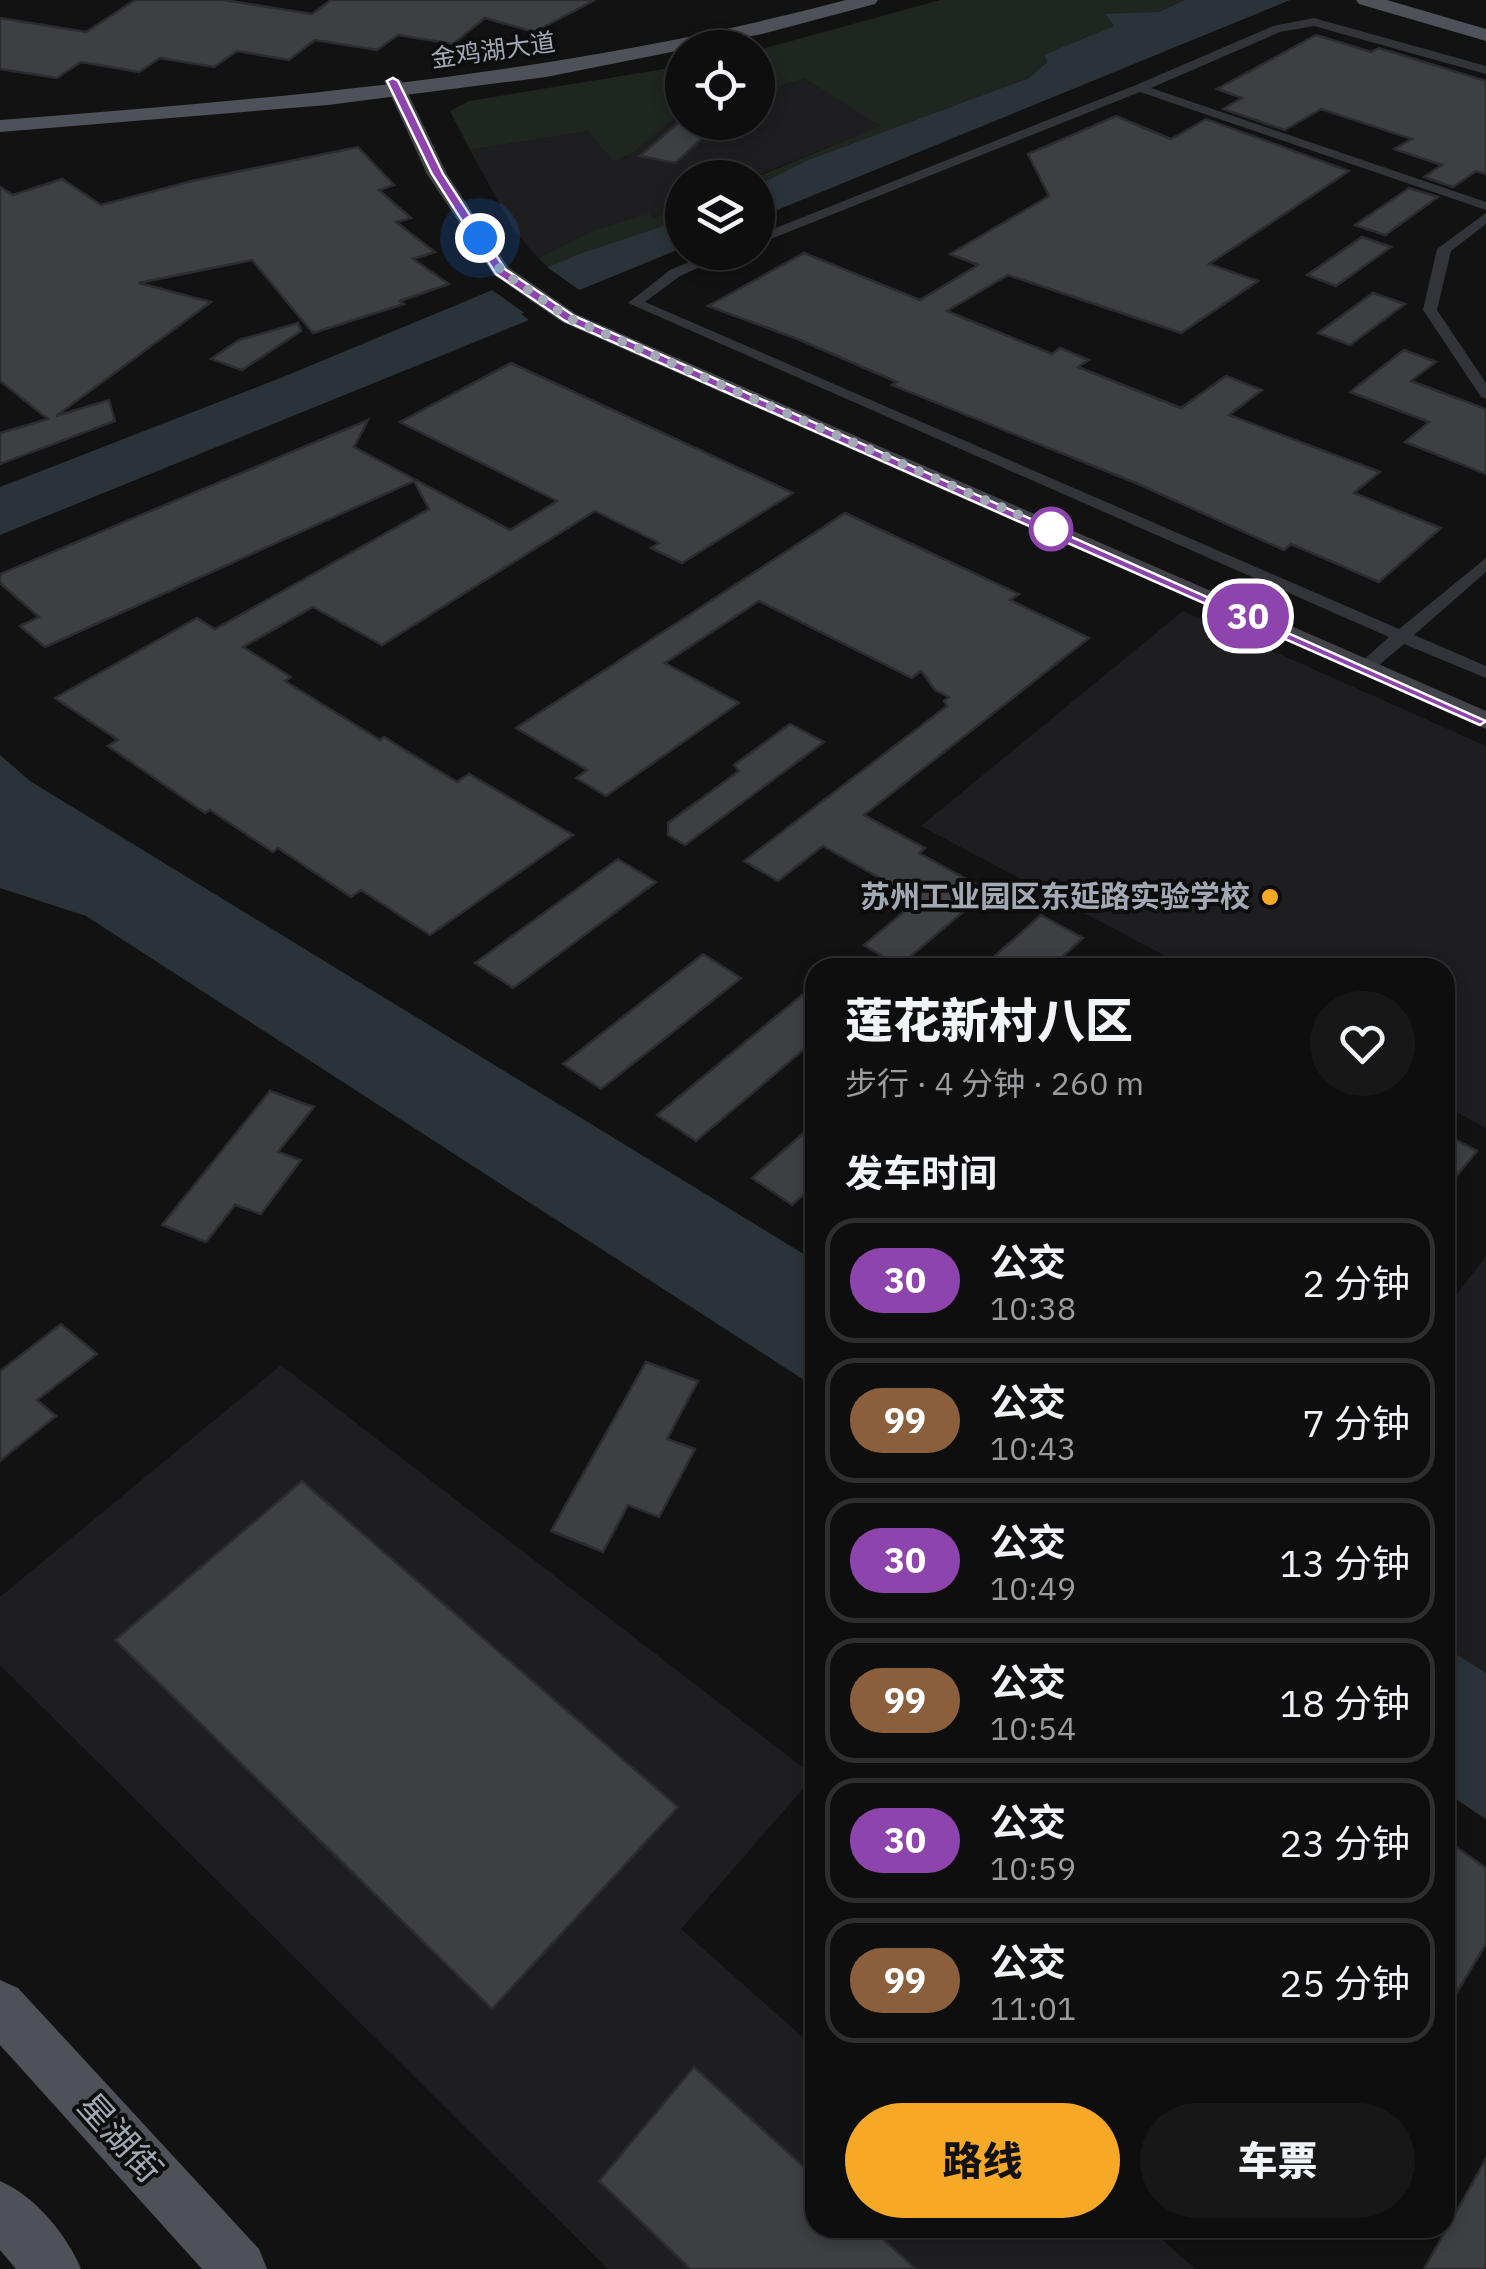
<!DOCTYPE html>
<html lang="zh">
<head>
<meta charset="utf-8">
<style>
	:root { --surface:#0e0e0e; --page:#171717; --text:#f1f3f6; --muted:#9b9c9e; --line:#2e2e2e; --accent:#f6a827 }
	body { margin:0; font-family:"IBM Plex Sans","Noto Sans SC",sans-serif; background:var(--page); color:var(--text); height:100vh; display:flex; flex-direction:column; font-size:38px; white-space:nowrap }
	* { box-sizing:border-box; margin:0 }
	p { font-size:32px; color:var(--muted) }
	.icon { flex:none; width:55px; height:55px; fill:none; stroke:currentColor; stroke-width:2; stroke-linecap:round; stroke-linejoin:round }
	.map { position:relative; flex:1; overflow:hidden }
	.side { position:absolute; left:805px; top:958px; width:650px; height:1280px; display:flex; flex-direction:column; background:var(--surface); border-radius:30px; box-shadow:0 5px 15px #0003,0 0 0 2px var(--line) }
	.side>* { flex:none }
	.badge { padding:0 20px; border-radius:32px; font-size:35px; line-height:65px }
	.buttons { position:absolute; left:665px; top:30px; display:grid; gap:20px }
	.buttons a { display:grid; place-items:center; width:110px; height:110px; border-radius:50%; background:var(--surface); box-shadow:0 5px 15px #0003,0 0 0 2px var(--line); font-size:50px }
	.you { position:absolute; width:50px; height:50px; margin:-25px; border:8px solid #fff; border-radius:50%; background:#1a73e8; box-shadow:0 0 0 15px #1a73e833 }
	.map>.badge { position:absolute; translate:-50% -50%; box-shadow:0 0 0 5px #fff }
	h2 { padding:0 40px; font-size:38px; line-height:90px }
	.round { display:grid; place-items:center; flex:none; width:105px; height:105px; border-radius:52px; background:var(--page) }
	.headline { display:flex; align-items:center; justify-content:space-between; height:170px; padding:0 40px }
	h1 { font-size:48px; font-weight:800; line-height:75px }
	.action { display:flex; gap:20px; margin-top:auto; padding:20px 40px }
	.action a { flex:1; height:115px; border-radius:60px; background:var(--accent); color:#111; font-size:40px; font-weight:800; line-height:115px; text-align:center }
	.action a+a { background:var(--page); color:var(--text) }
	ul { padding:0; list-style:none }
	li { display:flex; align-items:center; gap:30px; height:125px; margin:0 20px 15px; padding:0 20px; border:5px solid var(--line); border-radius:30px }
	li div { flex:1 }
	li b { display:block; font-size:38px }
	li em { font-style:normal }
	li .badge { min-width:110px; font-weight:700; text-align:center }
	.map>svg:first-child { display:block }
</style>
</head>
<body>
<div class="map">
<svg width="1486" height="2269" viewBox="0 0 1486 2269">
	<rect width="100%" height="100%" fill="#121213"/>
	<g fill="#1e1e20">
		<path d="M805,79L881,126L754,177L682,178V206L654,218L592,231L538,258L514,230L470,150L588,131L613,160L625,158L665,122L682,114V122H758V91Z"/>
		<path d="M1183,611L1486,746V1128L1445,1106V968L1186,967L921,826Z"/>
		<path d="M1486,1256V1673L1445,1647V1310Z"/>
		<path d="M281,1365L814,1776L681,1929L815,2048V2228H1149L1195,2269H608L0,1665V1597Z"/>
	</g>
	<g fill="#1e261f">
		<path d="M940,0H1185L1161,12L1106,16L1115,26L1044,56L1047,62L1029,78L808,160L758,185L754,178L880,126L805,79L758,91V50Z"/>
		<path d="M682,66V114C658,125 640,156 613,161L588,131L470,150L450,111L469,101Z"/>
		<path d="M682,206V220C638,237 592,248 549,268L538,258L592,231L649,214L654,218Z"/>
	</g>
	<g fill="#2a3339">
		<path d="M1185,0H1290L758,218V185L808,160L1029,78L1047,62L1044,55L1114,26L1105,14L1159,12Z"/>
		<path d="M682,220V248L521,314L529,320L0,535V487L283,377L582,253Z"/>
		<path d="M0,755L30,781L815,1261V1387L86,916L0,888Z"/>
		<path d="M1445,1647L1486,1673V1819L1445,1792Z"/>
	</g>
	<path fill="#121213" d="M544,265L585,294L526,314L488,287Z"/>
	<g fill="#3e3f43" stroke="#2c2c30" stroke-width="2.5">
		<path d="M135,0H224L312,14L331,0H595L534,32L485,18L453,44L398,35L377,50L315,40L289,60L237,51L214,67L160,58L139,72L81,62L57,78L0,69V18L86,32Z"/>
		<path d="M1316,35L1371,52L1379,48L1486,81V174L1476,171L1453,187L1424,177L1442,165L1394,149L1412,139L1321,109L1285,130L1223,109L1242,98L1217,89Z"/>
		<path d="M1116,116L1171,139L1206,119L1349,171L1209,264L1258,281L1181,333L1008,275L947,311L1052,354L1060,348L1089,360L1078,367L1181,408L1226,376L1262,390L1229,415L1380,472L1354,493L1441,528L1379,582L1291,544L1284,550L1136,483L892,385L897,382L800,340L708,306L804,253L920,300L978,265L950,254L1049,196L1028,154Z"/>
		<path d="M679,122H721L675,163L640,156Z"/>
		<path d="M358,147L394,185L379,190L411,218L396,222L435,252L413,259L449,284L400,301L404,304L313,333L252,260L139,283L211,302L56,416L109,400L115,421L0,464V433L48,419L0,381V187L13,195L62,179L101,205L192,181Z"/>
		<path d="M1409,188L1438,197L1385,235L1355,225Z"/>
		<path d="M1362,237L1391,247L1336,286L1307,275Z"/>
		<path d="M1373,293L1405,304L1350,345L1318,333Z"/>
		<path d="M298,323L301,331L242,370L211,359L239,340Z"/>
		<path d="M1404,350L1436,362L1411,381L1486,409V474L1405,442L1429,422L1350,392Z"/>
		<path d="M511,363L793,493L682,563L651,548L659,543L595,511L382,645L313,607L243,647L291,677L285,681L380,740L384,737L457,782L469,774L573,835L430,935L361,890L351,897L278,848L273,852L210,810L205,813L108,746L118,740L55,698L197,618L215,629L429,509L414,481L45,647L20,626L39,617L0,583V574L368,420L354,447L510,530L557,501L400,422Z"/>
		<path d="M845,513L1019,594L1010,600L1089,638L864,815L925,848L919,853L988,891L899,966L864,945L918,900L823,846L778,881L744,861L947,706L944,701L949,697L935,690L921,671L912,678L759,601L665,663L739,703L606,796L576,778L587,770L516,728Z"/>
		<path d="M790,724L824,742L685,845L668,835V823L739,771L734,765Z"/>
		<path d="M618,859L656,882L513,988L475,963Z"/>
		<path d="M1041,915L1083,938L1050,968H981Z"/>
		<path d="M703,954L741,978L601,1089L563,1064Z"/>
		<path d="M802,995L815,1003V1040L696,1141L657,1115Z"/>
		<path d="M270,1091L314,1107L278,1152L301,1160L261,1214L235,1205L206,1242L162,1225Z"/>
		<path d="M815,1123V1184L792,1205L752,1178Z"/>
		<path d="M1445,1134L1477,1151L1445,1190Z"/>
		<path d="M61,1324L97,1354L37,1400L56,1416L0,1461V1371Z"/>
		<path d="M646,1362L698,1381L667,1439L695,1449L659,1517L628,1505L603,1552L551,1531Z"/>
		<path d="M302,1481L678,1807L492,2009L115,1640Z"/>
		<path d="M1455,1846L1486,1868V1944L1445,2012V1862Z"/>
		<path d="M694,2067L815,2177V2228H871L916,2269H690L599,2181Z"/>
		<path d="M1486,2159V2269H1424Z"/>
	</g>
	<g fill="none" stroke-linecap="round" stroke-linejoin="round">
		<g fill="#333439" fill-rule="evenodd">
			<path d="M1314,18L1486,66V74L1314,26L1280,32L1151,88L1486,202V210L1140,92L758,244V235L1136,85L1273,26Z"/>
			<path d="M1486,213V224L1451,251L1437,310L1486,383V399L1481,397L1423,310L1437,249Z"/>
			<path d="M713,252H733L680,276L645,302L1399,629L1486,558V572L1414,635L1486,666V678L1404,644L1372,671H1360V663L1389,637L628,303L670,270Z"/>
		</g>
		<path fill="#414349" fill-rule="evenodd" d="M393,76L402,81L447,174L508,267L576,314L1486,711V729L562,322L494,275L427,174L384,81Z"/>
		<g fill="#4f5158" fill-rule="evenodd">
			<path d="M846,0H878L875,4L762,34L546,77L328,105L0,132V120C285,98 568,74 846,0Z"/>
			<path d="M1356,0H1387L1486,29V41L1359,4Z"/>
			<path d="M0,1980L18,1988L259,2249L267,2269H202L0,2045Z"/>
			<path d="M0,2181C34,2195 67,2235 81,2269H16L0,2250Z"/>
		</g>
	</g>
	<path fill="#8e44ad" stroke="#fff" stroke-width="2.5" d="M393,78L398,81L443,174L505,269L574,316L1486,721L1480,725L565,321L496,274L432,174L387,81Z"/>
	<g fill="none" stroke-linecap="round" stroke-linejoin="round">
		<path stroke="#a3a9b4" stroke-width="10" stroke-dasharray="0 18" d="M480,238L501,271L569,318L1051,529"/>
	</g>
	<circle fill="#fff" stroke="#8e44ad" stroke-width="5" cx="1051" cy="529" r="20"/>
	<circle fill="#f6a827" stroke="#0d0d0e" stroke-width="4" cx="1270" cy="897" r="10"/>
	<g text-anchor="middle" stroke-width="8" stroke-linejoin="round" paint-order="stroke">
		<g font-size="25" fill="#a3a9b4" stroke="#0d0d0e">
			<text transform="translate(493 50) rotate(-8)" y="9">金鸡湖大道</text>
		</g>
		<g font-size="30" font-weight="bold" fill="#a3a9b4" stroke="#0d0d0e" text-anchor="end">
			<text x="1250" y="907">苏州工业园区东延路实验学校</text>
		</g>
		<g font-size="35" fill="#a3a9b4" stroke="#0d0d0e">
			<text transform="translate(120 2138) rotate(48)" y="12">星湖街</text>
		</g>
	</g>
</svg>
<div class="buttons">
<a><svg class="icon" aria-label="locate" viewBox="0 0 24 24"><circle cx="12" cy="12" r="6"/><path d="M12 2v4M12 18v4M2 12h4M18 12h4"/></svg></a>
<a><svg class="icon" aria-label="layers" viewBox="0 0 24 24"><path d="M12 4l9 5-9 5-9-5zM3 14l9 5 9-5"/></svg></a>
</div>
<div class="you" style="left:480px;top:238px"></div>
<b class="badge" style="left:1248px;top:616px;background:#8e44ad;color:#fff">30</b>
<section class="side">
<div class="headline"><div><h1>莲花新村八区</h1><p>步行 · 4 分钟 · 260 m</p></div><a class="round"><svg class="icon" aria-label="heart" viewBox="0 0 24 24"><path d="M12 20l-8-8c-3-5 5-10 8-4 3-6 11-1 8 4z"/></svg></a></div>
<h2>发车时间</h2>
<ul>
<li><span class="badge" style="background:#8e44ad;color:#fff">30</span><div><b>公交</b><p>10:38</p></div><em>2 分钟</em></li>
<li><span class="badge" style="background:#8b5e3c;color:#fff">99</span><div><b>公交</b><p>10:43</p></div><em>7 分钟</em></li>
<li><span class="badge" style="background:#8e44ad;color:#fff">30</span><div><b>公交</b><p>10:49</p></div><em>13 分钟</em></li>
<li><span class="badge" style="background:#8b5e3c;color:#fff">99</span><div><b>公交</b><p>10:54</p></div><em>18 分钟</em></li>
<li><span class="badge" style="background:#8e44ad;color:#fff">30</span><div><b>公交</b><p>10:59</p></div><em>23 分钟</em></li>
<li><span class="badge" style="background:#8b5e3c;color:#fff">99</span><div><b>公交</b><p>11:01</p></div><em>25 分钟</em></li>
</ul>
<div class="action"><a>路线</a><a>车票</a></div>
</section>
</div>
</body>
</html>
